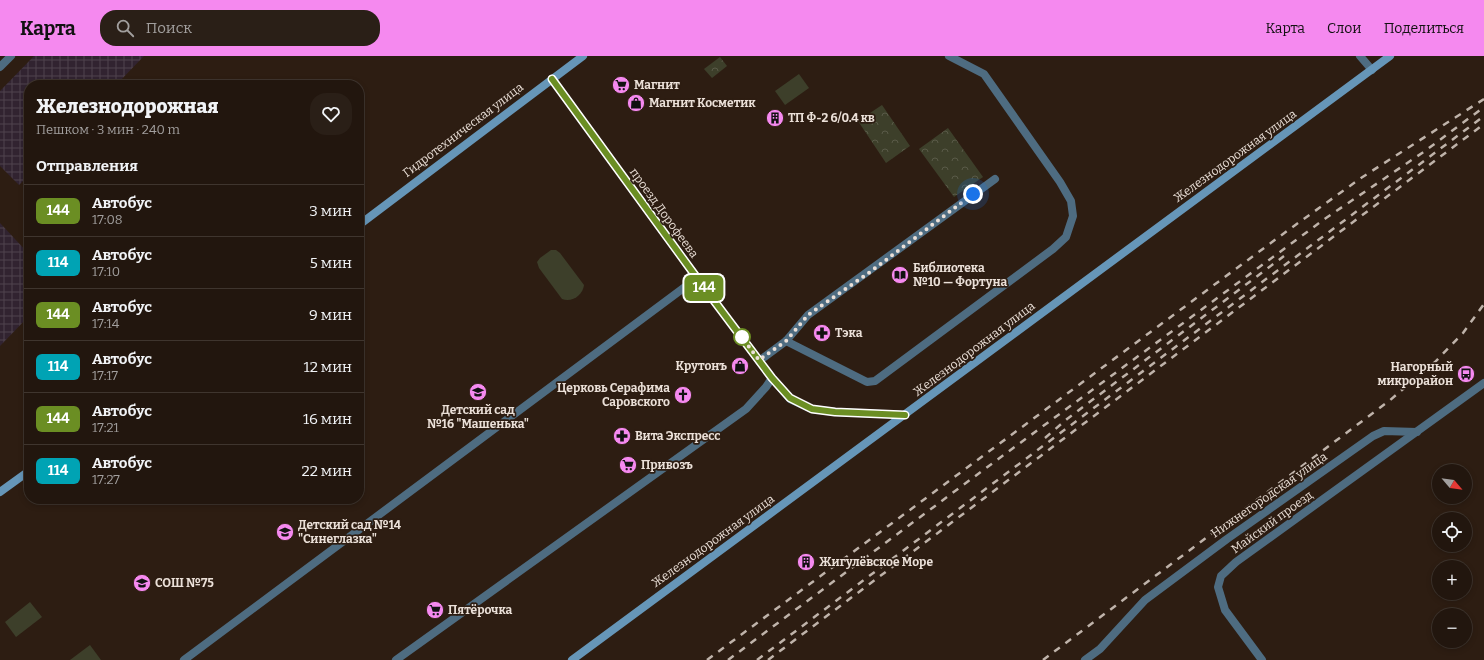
<!DOCTYPE html>
<html lang="ru">
<head>
<meta charset="utf-8">
<style>
	:root { --surface:#22160e; --page:#2a1f17; --text:#f1f3f6; --muted:#a29f9e; --line:#3f352e; --accent:#f589ef }
	body { margin:0; font-family:Bitter,serif; background:var(--page); color:var(--text); height:100vh; display:flex; flex-direction:column; font-size:15px; white-space:nowrap }
	* { box-sizing:border-box; margin:0 }
	p { font-size:13px; color:var(--muted) }
	.icon { flex:none; width:22px; height:22px; fill:none; stroke:currentColor; stroke-width:2; stroke-linecap:round; stroke-linejoin:round }
	.map { position:relative; flex:1; overflow:hidden }
	.sheet { position:absolute; left:24px; top:24px; width:340px; height:424px; display:flex; flex-direction:column; background:var(--surface); border-radius:16px; box-shadow:0 2px 6px #0003,0 0 0 1px var(--line) }
	.sheet>* { flex:none }
	.badge { padding:0 8px; border-radius:6px; font-size:14px; line-height:26px }
	.needle { width:26px; rotate:119deg }
	.fabs { position:absolute; left:1432px; top:408px; display:grid; gap:8px }
	.fabs a { display:grid; place-items:center; width:40px; height:40px; border-radius:50%; background:var(--surface); box-shadow:0 2px 6px #0003,0 0 0 1px var(--line); font-size:20px }
	.you { position:absolute; width:20px; height:20px; margin:-10px; border:3px solid #fff; border-radius:50%; background:#1a73e8; box-shadow:0 0 0 6px #1a73e833 }
	.map>.badge { position:absolute; translate:-50% -50%; box-shadow:0 0 0 2px #fff }
	h2 { padding:0 12px; font-size:15px; line-height:36px }
	.round { display:grid; place-items:center; flex:none; width:42px; height:42px; border-radius:16px; background:var(--page) }
	.summary { display:flex; align-items:center; justify-content:space-between; height:68px; padding:0 12px }
	h1 { font-size:19px; font-weight:800; line-height:30px }
	ul { padding:0; list-style:none }
	li { display:flex; align-items:center; gap:12px; height:52px; padding:0 12px; border-top:1px solid var(--line) }
	li div { flex:1 }
	li b { display:block; font-size:15px }
	li em { font-style:normal }
	li .badge { min-width:44px; font-weight:700; text-align:center }
	header { display:flex; align-items:center; gap:24px; box-sizing:border-box; height:56px; padding:0 20px; background:var(--accent); color:#111 }
	header strong { font-size:19px }
	nav { display:flex; gap:22px; margin-inline-start:auto; font-size:14px }
	.search { width:280px; height:36px; background:var(--page); display:flex; align-items:center; gap:10px; box-sizing:border-box; padding:0 14px; border-radius:16px; color:var(--muted); font-size:15px }
	.map>svg:first-child { display:block }
</style>
</head>
<body>
<header>
<strong>Карта</strong>
<div class="search"><svg class="icon" aria-label="search" viewBox="0 0 24 24"><circle cx="10" cy="10" r="6"/><path d="M15 15l6 6"/></svg>Поиск</div>
<nav><a>Карта</a><a>Слои</a><a>Поделиться</a></nav>
</header>
<div class="map">
<svg width="1484" height="604" viewBox="0 0 1484 604">
	<defs>
		<pattern id="industrial-grid" width="8" height="8" patternUnits="userSpaceOnUse"><rect width="8" height="8" fill="#312330"/><path d="M0 4h8M4 0v8" fill="none" stroke="#4f434d"/></pattern>
		<pattern id="park-crowns" width="20" height="18" patternUnits="userSpaceOnUse"><rect width="20" height="18" fill="#3d3f2a"/><path d="M2 6a3 3 0 1 1 6 0M12 15a3 3 0 1 1 6 0" fill="none" stroke="#595a48"/></pattern>
	</defs>
	<rect width="100%" height="100%" fill="#2d1d12"/>
	<g fill="url(#industrial-grid)">
		<path d="M34,0H144L116,29H29V119L19,129L0,110V35Z"/>
		<path d="M0,167L29,198V260L0,290Z"/>
	</g>
	<g fill="url(#park-crowns)">
		<path d="M720,1L727,10L712,22L704,13Z"/>
		<path d="M882,49L910,90L886,107L858,65Z"/>
		<path d="M948,72L983,121L954,141L919,93Z"/>
	</g>
	<g fill="#3d3f2a">
		<path d="M799,18L809,32L785,49L775,35Z"/>
		<path d="M551,194H556L560,197L584,229C583,239 572,247 562,243L539,212L537,206L540,202Z"/>
		<path d="M30,546L42,561L16,581L5,566Z"/>
		<path d="M90,589L101,604H70Z"/>
	</g>
	<g fill="none" stroke-linecap="round" stroke-linejoin="round">
		<g stroke="#4e6c81" stroke-width="8">
			<path d="M1360,0L1372,14"/>
			<path d="M0,11L11,0"/>
			<path d="M786,285L867,326L875,325L1053,193L1066,181L1073,160L1071,145L1060,126L984,18L949,0"/>
			<path d="M759,305L786,285L808,259L995,123"/>
			<path d="M184,604L697,222"/>
			<path d="M396,604L746,353L766,331L772,322"/>
			<path d="M1085,604L1100,593L1145,544L1227,483L1373,380L1384,375L1417,376"/>
		</g>
		<g stroke="#4e6c81" stroke-width="8">
			<path d="M552,23L697,222L772,322L790,343L812,353L835,356L905,359"/>
			<path d="M1262,604L1225,554L1218,531L1221,520L1236,506L1484,327"/>
		</g>
		<g stroke="#6696b8" stroke-width="8">
			<path d="M359,169L583,0"/>
			<path d="M0,436L29,415"/>
			<path d="M572,604L1390,0"/>
		</g>
		<g stroke="#bfb3aa" stroke-width="2.5" stroke-dasharray="7 7" stroke-linecap="butt">
			<path d="M1045,382L1067,363L1284,200"/>
			<path d="M707,604L1287,175L1361,122L1484,43"/>
			<path d="M728,604L982,415L1326,162L1425,95L1484,51"/>
			<path d="M757,604L1484,60"/>
			<path d="M768,604L1484,68"/>
			<path d="M1043,604L1389,345L1435,306L1463,277L1484,248"/>
		</g>
	</g>
	<g fill="none" stroke-linecap="round" stroke-linejoin="round">
		<defs>
			<path id="line" d="M552,23L697,222L772,322L790,342L812,353L835,356L905,359"/>
		</defs>
		<use href="#line" stroke="#fff" stroke-width="9"/>
		<use href="#line" stroke="#6b8e23" stroke-width="6"/>
		<path stroke="#ebe0d8" stroke-width="4" stroke-dasharray="0 7.2" d="M742,281L741,280L759,304L786,285L808,259L870,216L973,138"/>
	</g>
	<defs>
		<symbol id="supermarket-disc" viewBox="-11 -11 22 22"><circle r="9.5" fill="#f589ef" stroke="#2d1d12"/><path d="M-6-5.5h2.5l.6 2H6L4.5 2H-2.5L-4.4-4H-6ZM-1.5 3.2a1.3 1.3 0 1 0 .1 0ZM3 3.2a1.3 1.3 0 1 0 .1 0Z" fill="#111"/></symbol>
		<symbol id="shop-disc" viewBox="-11 -11 22 22"><circle r="9.5" fill="#f589ef" stroke="#2d1d12"/><path d="M-5-2.5h2.3a2.7 3.5 0 0 1 5.4 0H5L5.5 6h-11ZM-1.5-2.5h3a1.5 2.3 0 0 0-3 0Z" fill="#111"/></symbol>
		<symbol id="building-disc" viewBox="-11 -11 22 22"><circle r="9.5" fill="#f589ef" stroke="#2d1d12"/><path d="M-4-6H4V6H1V3H-1V6H-4ZM-2.5-4.3h1.7v1.8h-1.7ZM.8-4.3h1.7v1.8H.8ZM-2.5-1h1.7V.8h-1.7ZM.8-1h1.7V.8H.8Z" fill="#111"/></symbol>
		<symbol id="library-disc" viewBox="-11 -11 22 22"><circle r="9.5" fill="#f589ef" stroke="#2d1d12"/><path d="M-6-4Q-3-5.5-.7-3.5V5Q-3 3-6 4ZM6-4Q3-5.5 .7-3.5V5Q3 3 6 4Z" fill="#111"/></symbol>
		<symbol id="pharmacy-disc" viewBox="-11 -11 22 22"><circle r="9.5" fill="#f589ef" stroke="#2d1d12"/><path d="M-2-6h4v4h4v4h-4v4h-4v-4h-4v-4h4Z" fill="#111"/></symbol>
		<symbol id="bus-disc" viewBox="-11 -11 22 22"><circle r="9.5" fill="#f589ef" stroke="#2d1d12"/><path d="M-5-6H5V4H4V6H2V4H-2V6H-4V4H-5ZM-3.5-4V0h7V-4ZM-3.5 1.2v1.5H-2V1.2ZM2 1.2v1.5H3.5V1.2Z" fill="#111"/></symbol>
		<symbol id="school-disc" viewBox="-11 -11 22 22"><circle r="9.5" fill="#f589ef" stroke="#2d1d12"/><path d="M0-5L7-2L0 1L-7-2ZM-4 1L0 2.5L4 1V4Q0 6-4 4Z" fill="#111"/></symbol>
		<symbol id="church-disc" viewBox="-11 -11 22 22"><circle r="9.5" fill="#f589ef" stroke="#2d1d12"/><path d="M-1.2-6h2.4v3.5h3.3v2.4h-3.3V6h-2.4V-.1h-3.3v-2.4h3.3Z" fill="#111"/></symbol>
	</defs>
	<g fill-rule="evenodd">
		<use href="#supermarket-disc" x="611" y="19" width="20" height="20"/>
		<use href="#shop-disc" x="626" y="37" width="20" height="20"/>
		<use href="#building-disc" x="765" y="52" width="20" height="20"/>
		<use href="#library-disc" x="890" y="209" width="20" height="20"/>
		<use href="#pharmacy-disc" x="812" y="267" width="20" height="20"/>
		<use href="#shop-disc" x="730" y="300" width="20" height="20"/>
		<use href="#bus-disc" x="1456" y="308" width="20" height="20"/>
		<use href="#school-disc" x="468" y="326" width="20" height="20"/>
		<use href="#church-disc" x="673" y="329" width="20" height="20"/>
		<use href="#pharmacy-disc" x="612" y="370" width="20" height="20"/>
		<use href="#supermarket-disc" x="618" y="399" width="20" height="20"/>
		<use href="#school-disc" x="275" y="466" width="20" height="20"/>
		<use href="#building-disc" x="796" y="496" width="20" height="20"/>
		<use href="#school-disc" x="132" y="517" width="20" height="20"/>
		<use href="#supermarket-disc" x="425" y="544" width="20" height="20"/>
	</g>
	<circle fill="#fff" stroke="#6b8e23" stroke-width="2" cx="742" cy="281" r="8"/>
	<g text-anchor="middle" stroke-width="3.5" stroke-linejoin="round" paint-order="stroke">
		<g font-size="12" font-weight="bold" fill="#ebe0d8" stroke="#2d1d12" text-anchor="start">
			<text x="634" y="33">Магнит</text>
			<text x="649" y="51">Магнит Косметик</text>
			<text x="788" y="66">ТП Ф-2 6/0.4 кв</text>
			<text x="913" y="216">Библиотека<tspan x="913" dy="14">№10 — Фортуна</tspan></text>
			<text x="835" y="281">Тэка</text>
			<text x="727" y="314" text-anchor="end">Крутонъ</text>
			<text x="1453" y="315" text-anchor="end">Нагорный<tspan x="1453" dy="14">микрорайон</tspan></text>
			<text x="670" y="336" text-anchor="end">Церковь Серафима<tspan x="670" dy="14">Саровского</tspan></text>
			<text x="478" y="358" text-anchor="middle">Детский сад<tspan x="478" dy="14">№16 "Машенька"</tspan></text>
			<text x="635" y="384">Вита Экспресс</text>
			<text x="641" y="413">Привозъ</text>
			<text x="298" y="473">Детский сад №14<tspan x="298" dy="14">"Синеглазка"</tspan></text>
			<text x="819" y="510">Жигулёвское Море</text>
			<text x="155" y="531">СОШ №75</text>
			<text x="448" y="558">Пятёрочка</text>
		</g>
		<g font-size="12" fill="#ebe0d8" stroke="#2d1d12">
			<text transform="translate(463 74) rotate(-37)" y="4">Гидротехническая улица</text>
			<text transform="translate(1235 100) rotate(-36)" y="4">Железнодорожная улица</text>
			<text transform="translate(664 157) rotate(54)" y="4">проезд Дорофеева</text>
			<text transform="translate(974 293) rotate(-37)" y="4">Железнодорожная улица</text>
			<text transform="translate(1269 439) rotate(-35)" y="4">Нижнегородская улица</text>
			<text transform="translate(1272 466) rotate(-36)" y="4">Майский проезд</text>
			<text transform="translate(713 485) rotate(-36)" y="4">Железнодорожная улица</text>
		</g>
	</g>
</svg>
<div class="fabs">
<a><svg class="needle" viewBox="-14 -14 28 28"><path d="M0-13l5 13h-10z" fill="#e53935"/><path d="M0 13l5-13h-10z" fill="#a29f9e"/></svg></a>
<a><svg class="icon" aria-label="locate" viewBox="0 0 24 24"><circle cx="12" cy="12" r="6"/><path d="M12 2v4M12 18v4M2 12h4M18 12h4"/></svg></a>
<a>+</a>
<a>−</a>
</div>
<div class="you" style="left:973px;top:138px"></div>
<b class="badge" style="left:704px;top:232px;background:#6b8e23;color:#fff">144</b>
<section class="sheet">
<div class="summary"><div><h1>Железнодорожная</h1><p>Пешком · 3 мин · 240 m</p></div><a class="round"><svg class="icon" aria-label="heart" viewBox="0 0 24 24"><path d="M12 20l-8-8c-3-5 5-10 8-4 3-6 11-1 8 4z"/></svg></a></div>
<h2>Отправления</h2>
<ul>
<li><span class="badge" style="background:#6b8e23;color:#fff">144</span><div><b>Автобус</b><p>17:08</p></div><em>3 мин</em></li>
<li><span class="badge" style="background:#00a3b4;color:#fff">114</span><div><b>Автобус</b><p>17:10</p></div><em>5 мин</em></li>
<li><span class="badge" style="background:#6b8e23;color:#fff">144</span><div><b>Автобус</b><p>17:14</p></div><em>9 мин</em></li>
<li><span class="badge" style="background:#00a3b4;color:#fff">114</span><div><b>Автобус</b><p>17:17</p></div><em>12 мин</em></li>
<li><span class="badge" style="background:#6b8e23;color:#fff">144</span><div><b>Автобус</b><p>17:21</p></div><em>16 мин</em></li>
<li><span class="badge" style="background:#00a3b4;color:#fff">114</span><div><b>Автобус</b><p>17:27</p></div><em>22 мин</em></li>
</ul>
</section>
</div>
</body>
</html>
